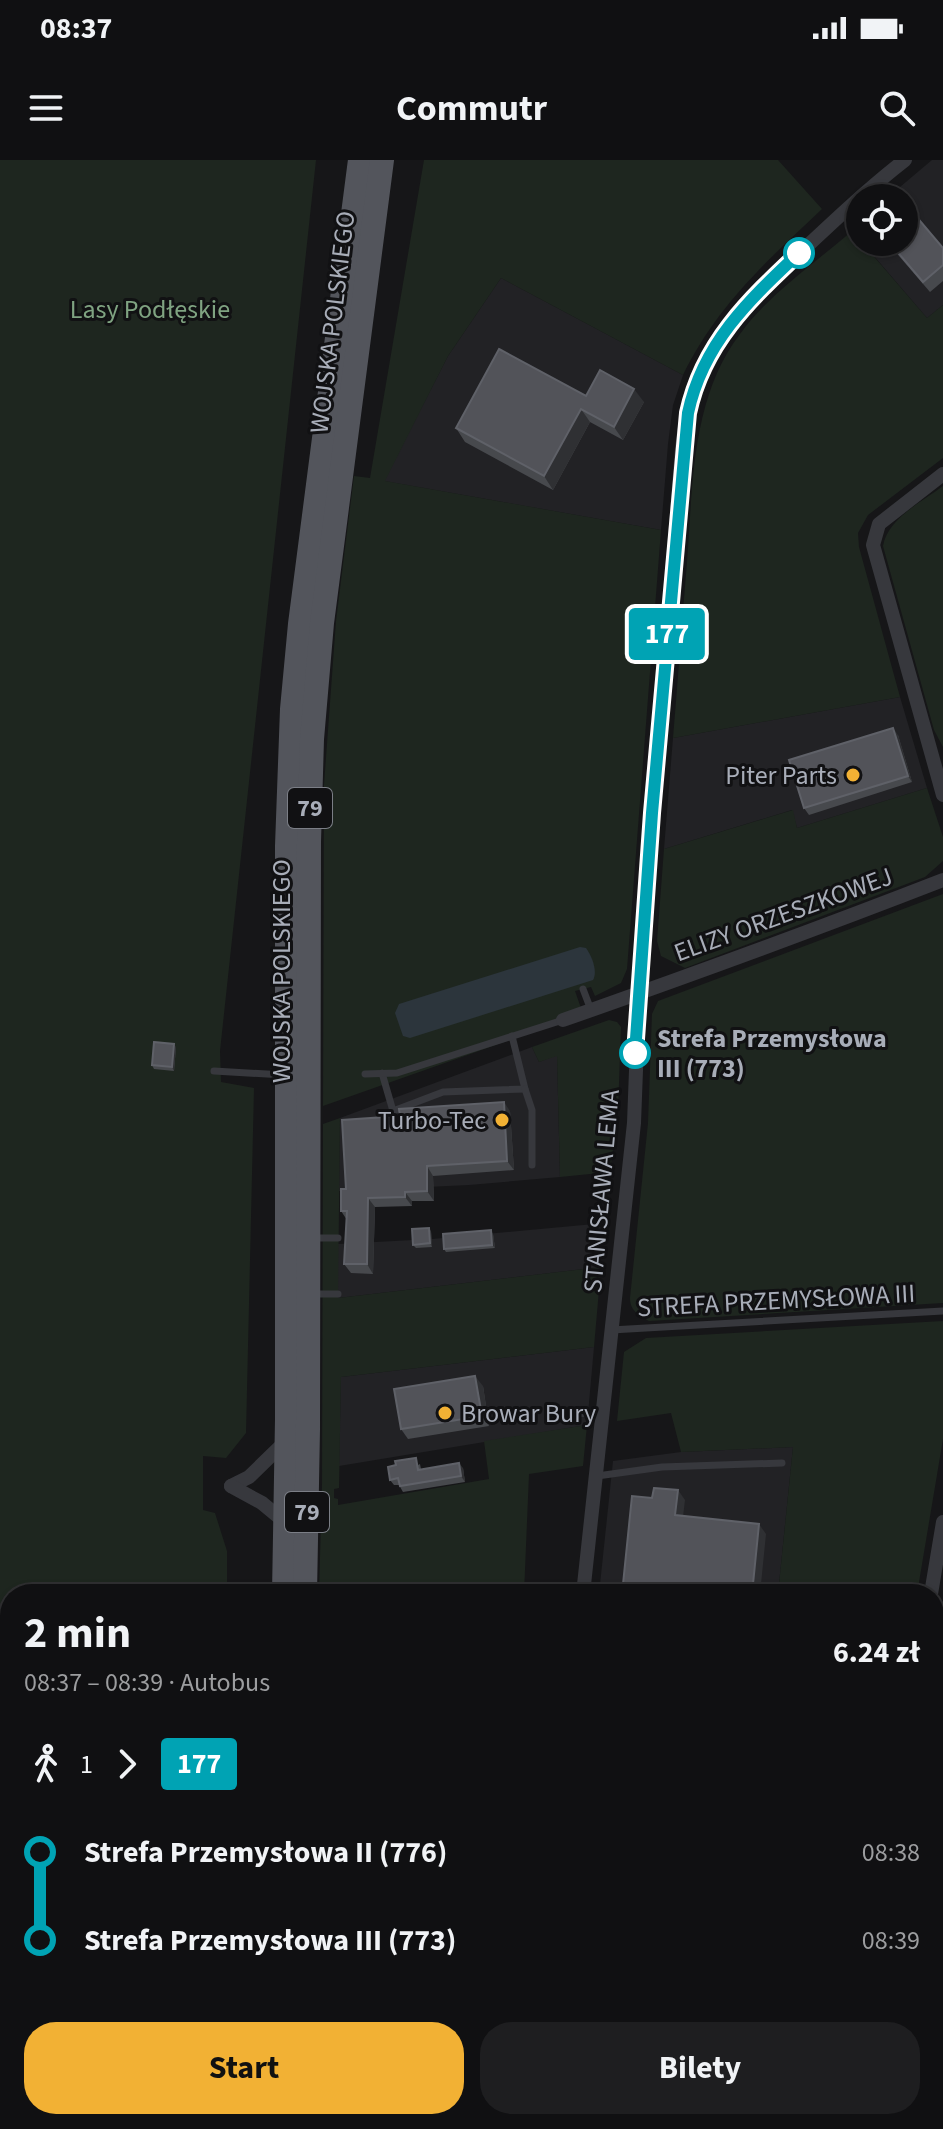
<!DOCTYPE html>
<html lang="pl">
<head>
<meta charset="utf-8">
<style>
	:root { --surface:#101012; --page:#1e1e20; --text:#f1f3f6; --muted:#9c9d9f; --line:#303032; --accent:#f2b134 }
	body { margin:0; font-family:"Source Sans 3",sans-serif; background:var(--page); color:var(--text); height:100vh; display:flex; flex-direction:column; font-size:30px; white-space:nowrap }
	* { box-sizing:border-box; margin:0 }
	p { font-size:26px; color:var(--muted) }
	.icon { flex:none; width:44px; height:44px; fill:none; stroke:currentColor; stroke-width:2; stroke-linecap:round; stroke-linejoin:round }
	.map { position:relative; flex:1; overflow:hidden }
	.side { position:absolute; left:0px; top:1424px; width:944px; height:546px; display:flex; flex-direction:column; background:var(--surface); border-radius:32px 32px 0 0; box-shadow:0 2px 6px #0004,0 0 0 2px var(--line) }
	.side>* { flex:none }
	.badge { padding:0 16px; border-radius:6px; font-size:28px; line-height:52px }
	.buttons { position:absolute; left:846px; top:24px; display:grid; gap:16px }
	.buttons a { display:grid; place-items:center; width:72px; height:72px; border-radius:50%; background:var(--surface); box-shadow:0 2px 6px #0004,0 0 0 2px var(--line); font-size:40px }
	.map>.badge { position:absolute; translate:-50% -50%; box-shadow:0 0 0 4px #fff }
	.legs { display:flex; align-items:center; gap:12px; height:88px; padding:0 24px; font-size:26px }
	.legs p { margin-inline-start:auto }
	.head { display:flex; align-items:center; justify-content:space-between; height:136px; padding:0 24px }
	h1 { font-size:44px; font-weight:700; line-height:60px }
	.action { display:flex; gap:16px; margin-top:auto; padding:16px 24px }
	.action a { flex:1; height:92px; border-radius:32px; background:var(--accent); color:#111; font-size:32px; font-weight:700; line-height:92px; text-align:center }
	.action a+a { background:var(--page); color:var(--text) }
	ul { padding:0 24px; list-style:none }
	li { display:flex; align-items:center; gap:28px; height:88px; font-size:30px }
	li i { display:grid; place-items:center; width:12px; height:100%; margin:0 10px; background:currentColor }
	li i::after { content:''; width:20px; height:20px; margin:-10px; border:6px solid; border-radius:50%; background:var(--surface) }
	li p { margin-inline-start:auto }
	li:first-child i { background:linear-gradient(#0000 50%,currentColor 0) }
	li:last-child i { background:linear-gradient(currentColor 50%,#0000 0) }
	.status { display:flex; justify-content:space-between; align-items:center; height:56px; padding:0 40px; background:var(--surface); direction:ltr }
	.status svg { height:22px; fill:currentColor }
	header { display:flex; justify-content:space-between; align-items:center; height:104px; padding:0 24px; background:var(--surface); font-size:36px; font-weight:700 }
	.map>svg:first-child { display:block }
</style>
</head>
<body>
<div class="status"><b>08:37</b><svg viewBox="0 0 49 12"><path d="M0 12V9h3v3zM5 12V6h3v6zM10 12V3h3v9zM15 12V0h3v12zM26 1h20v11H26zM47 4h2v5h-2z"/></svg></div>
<header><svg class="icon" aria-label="menu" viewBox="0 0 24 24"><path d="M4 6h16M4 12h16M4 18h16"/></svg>Commutr<svg class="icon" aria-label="search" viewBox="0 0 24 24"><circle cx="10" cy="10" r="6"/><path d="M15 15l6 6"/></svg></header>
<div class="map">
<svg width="943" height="1969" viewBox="0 0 943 1969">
	<rect width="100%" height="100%" fill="#161618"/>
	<g fill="#222225">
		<path d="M932,0H943V145L927,158L862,82H904V38H887Z"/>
		<path d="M501,118L683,215L673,245L668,284L661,370L384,321L448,196Z"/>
		<path d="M900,537L927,628L797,668L792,650L664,689L673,578Z"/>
		<path d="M532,887L539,902L557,895L560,1017L469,1025L339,1031L340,958Z"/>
		<path d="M605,1063L601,1107L338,1138V1084L432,1079Z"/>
		<path d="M594,1187L587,1265L339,1306L341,1217Z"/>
		<path d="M793,1287L778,1434H599L613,1301L681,1292Z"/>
		<path d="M279,1960H563L562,1969H277Z"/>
		<path d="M596,1960H655L614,1969H595Z"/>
	</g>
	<g fill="#1e261f">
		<path d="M0,0H316L220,891L221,922L254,928L246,1273L226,1298L203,1296V1350L215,1353L227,1391V1434H10V1960H149L146,1969H0Z"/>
		<path d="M424,0H778L822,49C767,101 717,145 683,215L501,118L448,196L385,321L661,370L627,809L621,823L595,836L591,827L575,831L582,851L516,878L323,946L324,625L336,461L354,316L370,318Z"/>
		<path d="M852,71L927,158L943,145V298L868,355L858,373L859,387L900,537L673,578C678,519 682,461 687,402C693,325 691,238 740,174C769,134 815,103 852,71Z"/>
		<path d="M943,326V587L934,570L883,386C888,358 922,342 943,326Z"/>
		<path d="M927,628L943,677V701L925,717L685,808L661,796L657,781L664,689L793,650L797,668Z"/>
		<path d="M943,734V1143L649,1161C639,1155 630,1151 630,1138L648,963L652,854L658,841Z"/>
		<path d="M609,860L617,862L621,867L618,951L610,1012L560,1017L557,896L539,902L532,887Z"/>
		<path d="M340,958L338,1138L601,1107L594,1187L341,1217L339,1328L334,1329V1338L338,1339V1345L489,1319L484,1281L587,1265L583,1306L529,1314L524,1434H319L322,1324L323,964Z"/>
		<path d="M943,1161V1279L917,1434H778L793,1287L681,1292L671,1253L617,1261L624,1192L646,1178Z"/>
		<path d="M934,1791L943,1794V1969H614L655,1960H934Z"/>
	</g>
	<path fill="#2c353c" d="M580,787L586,788C592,796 598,812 593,820L410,878L403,876L395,853L399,844Z"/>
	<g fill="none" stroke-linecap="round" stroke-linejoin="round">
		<g stroke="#37383d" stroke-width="7">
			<path d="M583,829L591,850"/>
			<path d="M214,911L284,915"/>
			<path d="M382,913L393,951L443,932L525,929L512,876"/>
			<path d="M365,914L397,913L563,860"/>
			<path d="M525,929L532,950V1005"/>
			<path d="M312,1078H338"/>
			<path d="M312,1134H338"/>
			<path d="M611,1170L943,1151"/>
			<path d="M553,1254L602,1253"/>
			<path d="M597,1316L662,1307L782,1303"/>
		</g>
		<g stroke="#37383d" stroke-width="14">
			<path d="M943,314L879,364L873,385L943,635"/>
			<path d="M563,860C691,815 817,769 943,720"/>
			<path d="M231,1326L249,1317L286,1281"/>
			<path d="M231,1326L262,1343L286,1363"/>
			<path d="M583,1434L634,963L639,831L682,289C692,192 735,153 803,90C836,59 869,28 905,0"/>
			<path d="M931,1434L943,1362"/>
			<path d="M934,1691L943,1694"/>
			<path d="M579,1969L580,1960"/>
		</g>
		<g stroke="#53555c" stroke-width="24">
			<path d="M284,1434L287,1259V686L292,549L300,464L360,0"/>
			<path d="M305,1434L308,1269L309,682L312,579L322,463L382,0"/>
			<path d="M208,1969L210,1960"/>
			<path d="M234,1969L235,1960"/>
		</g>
	</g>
	<g fill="#47494d">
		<path d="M887,82H904L943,88V121L930,132Z"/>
		<path d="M586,236L644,242L623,280L590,262L553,330L465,282L456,268Z"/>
		<path d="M898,575L912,622L809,655L804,648Z"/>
		<path d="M176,887L174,911L154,909L152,905Z"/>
		<path d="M510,951L514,1010L433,1016L434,1041H412V1046L375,1047L373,1114L351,1113L344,1104L347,1060L341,1051L346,1029Z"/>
		<path d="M431,1071L432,1087L416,1088L413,1085Z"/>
		<path d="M493,1074L495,1088L446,1092L444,1089Z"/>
		<path d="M483,1226L489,1266L408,1279L401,1269Z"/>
		<path d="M420,1304L421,1309L463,1308L465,1322L403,1332L399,1325H394L390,1320Z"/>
	</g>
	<g fill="#2f3033">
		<path d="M634,229L644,242L623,280L614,267Z"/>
		<path d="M581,249L590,262L553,330L544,316Z"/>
		<path d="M893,568L898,575L912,622L908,616Z"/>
		<path d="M174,884L176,887L174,911L172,907Z"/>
		<path d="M504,942L510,951L514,1010L507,1001Z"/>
		<path d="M427,1006L433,1016L434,1041L427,1031Z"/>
		<path d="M405,1032L412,1041V1046L405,1037Z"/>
		<path d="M368,1038L375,1047L373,1114L367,1104Z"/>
		<path d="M429,1068L431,1071L432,1087L430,1083Z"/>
		<path d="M491,1070L493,1074L495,1088L492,1085Z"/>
		<path d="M475,1216L483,1226L489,1266L482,1256Z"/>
		<path d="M459,1303L463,1308L465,1322L461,1316Z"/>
		<path d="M678,1330L685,1340L682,1365L675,1355Z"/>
		<path d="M759,1364L766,1374L760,1434H752Z"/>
	</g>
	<g fill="#525359" stroke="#5f6168" stroke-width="2">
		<path d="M904,42L943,88V105L923,122L889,82H904Z"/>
		<path d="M499,189L586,236L600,210L634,229L614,267L581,249L544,316L456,268Z"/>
		<path d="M893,568L908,616L804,648L789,600Z"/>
		<path d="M154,882L174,884L172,907L152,905Z"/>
		<path d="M504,942L507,1001L427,1006V1031L405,1032V1037L368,1038L367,1104H344L347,1051H341V1029H346L342,960L400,956L399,949Z"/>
		<path d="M429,1068L430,1083L413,1085L412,1069Z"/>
		<path d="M491,1070L492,1085L444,1089L443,1074Z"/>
		<path d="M475,1216L482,1256L401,1269L394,1229Z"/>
		<path d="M416,1298L418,1310L459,1303L461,1316L400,1326L398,1318L390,1320L388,1307L396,1305L395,1301Z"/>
		<path d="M654,1328L678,1330L675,1355L759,1364L752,1434H622L632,1336L652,1338Z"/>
	</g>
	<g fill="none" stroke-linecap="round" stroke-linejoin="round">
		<defs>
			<path id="line-1" d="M635,893L652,653L688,253C703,183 749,140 799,93"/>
		</defs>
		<use href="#line-1" stroke="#fff" stroke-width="18"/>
		<use href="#line-1" stroke="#00a3b4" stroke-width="12"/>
	</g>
	<g fill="#fff" stroke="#00a3b4" stroke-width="4">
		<circle cx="799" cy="93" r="14"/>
		<circle cx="635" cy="893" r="14"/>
	</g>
	<g fill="#f2b134" stroke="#111113" stroke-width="3">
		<circle cx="853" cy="615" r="8"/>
		<circle cx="502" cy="960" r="8"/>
		<circle cx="445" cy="1253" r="8"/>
	</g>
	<g text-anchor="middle" stroke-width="6" stroke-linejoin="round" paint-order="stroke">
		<g fill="#111113" stroke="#7b7e86" stroke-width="2">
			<rect x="288" y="628" width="44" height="40" rx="6"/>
			<rect x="285" y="1332" width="44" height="40" rx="6"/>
		</g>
		<g font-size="24" font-weight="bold" fill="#a8adb8">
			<text x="310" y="656">79</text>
			<text x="307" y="1360">79</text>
		</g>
		<g font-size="26" fill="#7fa381" stroke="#111113">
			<text x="150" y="158">Lasy Podłęskie</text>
		</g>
		<g font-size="26" fill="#a8adb8" stroke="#111113">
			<text transform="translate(332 162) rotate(-83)" y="9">WOJSKA POLSKIEGO</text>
			<text transform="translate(783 754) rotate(-20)" y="9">ELIZY ORZESZKOWEJ</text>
			<text transform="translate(281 811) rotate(-90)" y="9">WOJSKA POLSKIEGO</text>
			<text transform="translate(601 1031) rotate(-85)" y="9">STANISŁAWA LEMA</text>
			<text transform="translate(776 1140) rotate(-3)" y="9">STREFA PRZEMYSŁOWA III</text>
		</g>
		<g font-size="26" fill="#a8adb8" stroke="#111113" text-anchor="end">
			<text x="837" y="624">Piter Parts</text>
			<text x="486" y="969">Turbo-Tec</text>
			<text x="461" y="1262" text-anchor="start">Browar Bury</text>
		</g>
		<g font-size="26" font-weight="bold" fill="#a8adb8" stroke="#111113" text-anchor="start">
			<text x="657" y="887">Strefa Przemysłowa<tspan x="657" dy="30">III (773)</tspan></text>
		</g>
	</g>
</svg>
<div class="buttons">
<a><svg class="icon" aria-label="locate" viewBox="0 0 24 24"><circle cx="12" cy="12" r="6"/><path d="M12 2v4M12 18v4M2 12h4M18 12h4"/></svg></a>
</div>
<b class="badge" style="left:667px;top:474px;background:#00a3b4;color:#fff">177</b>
<section class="side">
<div class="head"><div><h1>2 min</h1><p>08:37 – 08:39 · Autobus</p></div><b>6.24 zł</b></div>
<div class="legs"><svg class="icon" aria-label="walk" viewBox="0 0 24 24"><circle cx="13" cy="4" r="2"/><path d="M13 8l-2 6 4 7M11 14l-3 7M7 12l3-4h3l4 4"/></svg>1<svg class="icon" aria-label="forward" viewBox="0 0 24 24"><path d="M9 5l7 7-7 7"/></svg><b class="badge" style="background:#00a3b4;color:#fff">177</b></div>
<ul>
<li><i style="color:#00a3b4"></i><b>Strefa Przemysłowa II (776)</b><p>08:38</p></li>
<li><i style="color:#00a3b4"></i><b>Strefa Przemysłowa III (773)</b><p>08:39</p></li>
</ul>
<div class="action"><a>Start</a><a>Bilety</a></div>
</section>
</div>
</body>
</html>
